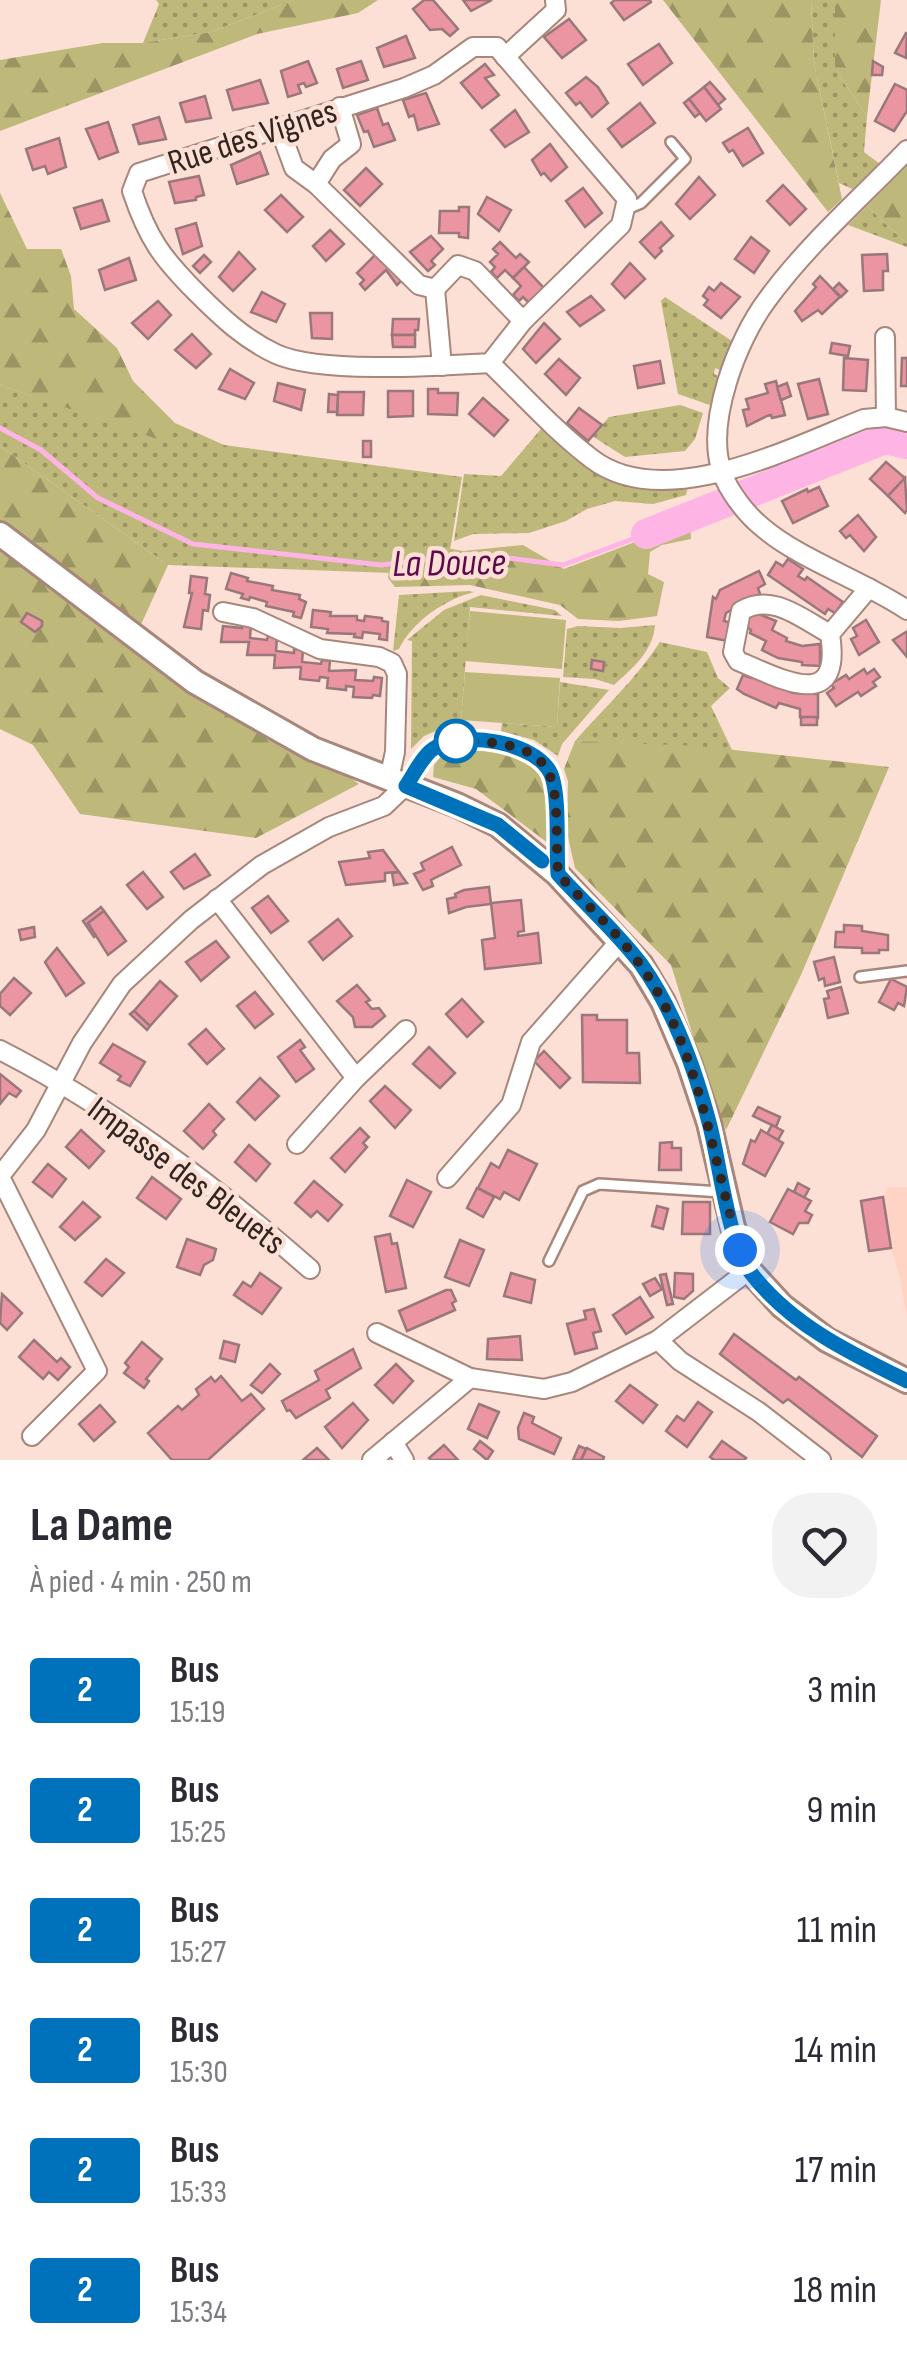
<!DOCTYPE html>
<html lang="fr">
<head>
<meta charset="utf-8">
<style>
	:root { --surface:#fff; --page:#f2f2f3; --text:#2b2b33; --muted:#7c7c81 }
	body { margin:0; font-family:"Sofia Sans Condensed",sans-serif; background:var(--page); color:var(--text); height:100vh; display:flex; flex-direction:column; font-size:38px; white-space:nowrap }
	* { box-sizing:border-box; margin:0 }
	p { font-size:32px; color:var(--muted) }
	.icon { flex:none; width:55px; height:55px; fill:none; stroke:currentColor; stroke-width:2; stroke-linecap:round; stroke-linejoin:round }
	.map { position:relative; height:1460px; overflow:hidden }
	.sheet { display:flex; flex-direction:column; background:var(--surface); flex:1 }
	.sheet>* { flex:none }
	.badge { padding:0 20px; border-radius:8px; font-size:35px; line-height:65px }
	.you { position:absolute; width:50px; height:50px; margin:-25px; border:8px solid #fff; border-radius:50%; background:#1a73e8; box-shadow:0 0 0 15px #1a73e833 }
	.map>.badge { position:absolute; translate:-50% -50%; box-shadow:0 0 0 5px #fff }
	.round { display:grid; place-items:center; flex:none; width:105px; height:105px; border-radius:40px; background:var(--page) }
	.headline { display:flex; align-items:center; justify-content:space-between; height:170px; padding:0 30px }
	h1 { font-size:48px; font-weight:700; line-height:75px }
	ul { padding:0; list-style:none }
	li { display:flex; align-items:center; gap:30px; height:120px; padding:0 30px }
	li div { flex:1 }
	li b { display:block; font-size:38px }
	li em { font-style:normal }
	li .badge { min-width:110px; font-weight:700; text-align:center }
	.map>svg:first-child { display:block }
</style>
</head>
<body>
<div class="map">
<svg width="907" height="1460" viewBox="0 0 907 1460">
	<defs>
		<pattern id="grass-dots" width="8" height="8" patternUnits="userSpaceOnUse" patternTransform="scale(2.5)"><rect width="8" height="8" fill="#beb87b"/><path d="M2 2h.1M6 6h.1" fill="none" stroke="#9b9564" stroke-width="1.8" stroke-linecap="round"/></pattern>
		<pattern id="forest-firs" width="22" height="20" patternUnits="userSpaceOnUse" patternTransform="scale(2.5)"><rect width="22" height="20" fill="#beb87b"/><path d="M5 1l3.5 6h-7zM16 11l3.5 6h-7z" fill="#9b9564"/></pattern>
	</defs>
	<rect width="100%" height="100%" fill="#fce0d6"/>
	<path fill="#ffd4c4" d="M888,1187H907V1319L900,1278L891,1248L869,1251L861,1201L883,1197Z"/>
	<g fill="url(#grass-dots)">
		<path d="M156,0H294L211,32L143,43L159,4Z"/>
		<path d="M811,0H835V70L867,116L864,152L880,164L852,189L839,183L814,63Z"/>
		<path d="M867,206L907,244V247L848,225Z"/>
		<path d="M665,297L732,341L720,370L715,368L714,374L718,376L710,405L678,394L661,301Z"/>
		<path d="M0,385L160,439L175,423L224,445L462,477L446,575L168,565L0,446Z"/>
		<path d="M680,405L703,413L695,439L685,451L625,457L592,436L609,417Z"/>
		<path d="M541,429C593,472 618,492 688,486L686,495L653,504L615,501L587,509L566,521L529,533L473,534L454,541L464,474L501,476Z"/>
		<path d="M469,591L474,592C444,600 413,621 399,649L393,651L399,595Z"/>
		<path d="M481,595L555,610L562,616L470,607L461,720L424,736L411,749L412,641L407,640L444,610Z"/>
		<path d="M655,625C653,651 633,668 614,685L595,679L563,677L567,629L578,626L620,628Z"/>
		<path d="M660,642L707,652L718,678L730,688L711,706L732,750L575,741C604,708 636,679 660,642Z"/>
		<path d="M560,682L609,690L562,744L558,756L534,740L501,731L502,723L557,727Z"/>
	</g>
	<g fill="url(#forest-firs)">
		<path d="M294,0H378L358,13L257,34L0,131V60L103,43H143L211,32Z"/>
		<path d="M663,0H811L814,63L842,199L828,212Z"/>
		<path d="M835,0H881L867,116L835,70Z"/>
		<path d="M906,166H907V244L867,206Z"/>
		<path d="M0,193L27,249H61L71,276L74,309L117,348L133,381L175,423L160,440L0,385Z"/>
		<path d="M0,446L168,565L139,629L359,784L256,838L80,814L33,745L0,729Z"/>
		<path d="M690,521L691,539L662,545L650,552L648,574L664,582L657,616L619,621L578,619L560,605L470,585L395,587L388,578L390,559L407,550L431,545L463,551L523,545L564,569Z"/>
		<path d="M575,741L698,746L889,767L801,975L726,1130L709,1088L671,965L575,868L567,833L568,781L564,769Z"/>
		<path d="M487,747C555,762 550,780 548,843L476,789L433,777L434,765L445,751Z"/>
	</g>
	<g fill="#beb87b">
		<path d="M470,611L566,620L562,669L465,661Z"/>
		<path d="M465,672L560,678L557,727L461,720Z"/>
	</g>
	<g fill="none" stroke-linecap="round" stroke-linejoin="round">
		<path stroke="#feb5e6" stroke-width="5" d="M0,428L41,450L98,498L193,544L381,565L476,554L563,565L646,534"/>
		<path stroke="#feb5e6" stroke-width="30" d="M646,534L885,439L907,444"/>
	</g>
	<g fill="#eb95a2" stroke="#99777b" stroke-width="2.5">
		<path d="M424,0H433L458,29L450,36L442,29L430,30L413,9Z"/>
		<path d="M463,0H492L471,11Z"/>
		<path d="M615,0H650L651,2L624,20L611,3Z"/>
		<path d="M569,19L586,40L562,58L544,37Z"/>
		<path d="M906,33H907L906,58L895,53Z"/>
		<path d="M406,36L415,58L384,67L377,48Z"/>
		<path d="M659,44L672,63L643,85L628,64Z"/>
		<path d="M308,61L317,83L306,87L304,83L298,85L301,93L288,97L281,71Z"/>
		<path d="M361,61L368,80L343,88L337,69Z"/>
		<path d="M873,61L883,67L882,75H872Z"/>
		<path d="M485,64L494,75L485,78L499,95L482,108L461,83Z"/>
		<path d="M586,77L598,87L608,103L592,117L580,102L576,105L566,93Z"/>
		<path d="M260,80L268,103L233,110L227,90Z"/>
		<path d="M710,82L725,99L718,105L704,87Z"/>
		<path d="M895,84L907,90V111L894,131L875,121Z"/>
		<path d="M704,87L721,109L706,121L689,99Z"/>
		<path d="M426,93L439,124L418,130L414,115L409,117L403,100Z"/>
		<path d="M205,96L211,118L186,122L180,103Z"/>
		<path d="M689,99L700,113L695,117L684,103Z"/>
		<path d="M640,103L655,123L622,147L608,129Z"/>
		<path d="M377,108L383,125L388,123L395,140L374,147L368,131L364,132L357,115Z"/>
		<path d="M515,110L529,132L505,147L491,130Z"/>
		<path d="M159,117L166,139L139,144L133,125Z"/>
		<path d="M108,122L118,152L99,159L86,129Z"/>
		<path d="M748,128L763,153L743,166L733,150L729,152L723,143Z"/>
		<path d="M59,138L66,167L48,174L45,166L33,170L26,149Z"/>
		<path d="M550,144L567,167L551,181L544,173L541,175L532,160Z"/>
		<path d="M260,152L268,174L237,184L231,165Z"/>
		<path d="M366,168L382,184L360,206L344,190Z"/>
		<path d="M199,176L204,195L196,197V200L175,203L169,182Z"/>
		<path d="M699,177L715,195L690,219L676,204Z"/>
		<path d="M783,185L806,209L790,225L767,201Z"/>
		<path d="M583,188L602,213L585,227L566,201Z"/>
		<path d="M281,195L303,217L287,232L265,210Z"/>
		<path d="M487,197L511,210L499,231L478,214Z"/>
		<path d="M102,200L109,221L81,229L74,208Z"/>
		<path d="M459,207H469L468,238L459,237V233H439L440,211H459Z"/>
		<path d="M661,222L673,236L660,248L662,251L655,258L640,242Z"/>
		<path d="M196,223L202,246L183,254L176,229Z"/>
		<path d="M330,230L344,244L326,261L313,246Z"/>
		<path d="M431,236L443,249L431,261L435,265L428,271L410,252Z"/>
		<path d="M751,237L769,251L754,273L735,259Z"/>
		<path d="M500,242L516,258L520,254L529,262L513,278L505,270L497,278L491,272L495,267L490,262L498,254L493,249Z"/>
		<path d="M239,252L255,269L233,291L219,277Z"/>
		<path d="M377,253L403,279L397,285L386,270L365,290L360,284L364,280L357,273Z"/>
		<path d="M887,254L888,271H883V290L864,291L862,255Z"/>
		<path d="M204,255L211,262L200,273L193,266Z"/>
		<path d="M129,258L136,280L105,290L99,270Z"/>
		<path d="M630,263L645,279L625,298L612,284Z"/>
		<path d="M524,267L544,288L529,303L523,297L519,301L513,295L521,286L513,278Z"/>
		<path d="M820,276L840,297L822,314L818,310L802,321L795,311L816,287L813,284Z"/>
		<path d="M721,283L740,297L721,318L704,305L708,300L703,296L709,287L714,291Z"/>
		<path d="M839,283L847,291L841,297L833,289Z"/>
		<path d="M262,292L285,304L276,322L251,312Z"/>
		<path d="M591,296L604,310L580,326L567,312Z"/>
		<path d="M158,301L171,315L148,339L132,323Z"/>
		<path d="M310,313H332V339L312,338Z"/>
		<path d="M393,319H419L418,330H415V335H392Z"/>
		<path d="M544,323L560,339L536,363L523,349Z"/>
		<path d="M192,334L211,354L196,368L175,350Z"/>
		<path d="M392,335H415V347H393Z"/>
		<path d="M832,343L850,346L848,356L830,353Z"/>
		<path d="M844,358L868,360L866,391L843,390Z"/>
		<path d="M902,358H907V386H901Z"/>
		<path d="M559,359L580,378L566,395L545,374Z"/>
		<path d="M660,361L664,383L638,388L634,366Z"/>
		<path d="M230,369L254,383L245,399L219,389Z"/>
		<path d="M819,379L828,414L808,419L798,384Z"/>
		<path d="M776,381L785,415L772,418L771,415L767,416L747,426L743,410L749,409L746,399L768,393L765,384Z"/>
		<path d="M278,383L305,390L301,410L274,401Z"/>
		<path d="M787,383L791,396L781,400L777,387Z"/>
		<path d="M428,389H438V393H458L457,415L428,414Z"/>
		<path d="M388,391H413V416L388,417Z"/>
		<path d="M338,392H364L363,415H337Z"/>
		<path d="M329,394L338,395L337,412H328Z"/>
		<path d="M483,398L508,420L494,436L469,414Z"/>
		<path d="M579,408L602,425L588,441L567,423Z"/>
		<rect x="363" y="441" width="8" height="16"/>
		<path d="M886,462L905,478L888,496L870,479Z"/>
		<path d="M905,478L907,510L905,513L888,496Z"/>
		<path d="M819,487L828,506L793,523L782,501L807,489L808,492Z"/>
		<path d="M858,515L876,537L864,551L850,535L846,538L840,531Z"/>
		<path d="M788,559L803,569L798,576L805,580L807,577L843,602L835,613L828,609L825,614L768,575L776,562L783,566Z"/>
		<path d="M759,571L765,584L758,588L760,594L726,613L724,621L731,623L728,641L707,637L713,597L716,599L720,590Z"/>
		<path d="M231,573L248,578L247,581L273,586L272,590L300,595L299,599L306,602L301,618L293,616L294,612L266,606L267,602L250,597L249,600L241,598L243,594L226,589Z"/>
		<path d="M191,576L207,578L205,594L210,595L208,611L203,610L201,629L184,627L192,593H189Z"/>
		<path d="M313,610L331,612L330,616H357V620L364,621L365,616L382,618V621L388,622L387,640L379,639L380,634L363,632L362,638L354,637L355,634L327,633L328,629L311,627Z"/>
		<path d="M751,611L776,621L772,630L787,638L786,641L802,646L820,644V666L802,665V662L778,658L762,650L766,641L750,633L751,630L744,625Z"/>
		<path d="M27,613L42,621V626L35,632L21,622Z"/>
		<path d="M866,620L879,642L859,655L851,639L857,636L853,628Z"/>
		<path d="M242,624H251L250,638L267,640L268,636L277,637L276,651L294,653V649L303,650L302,662L321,664L322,660L330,661L329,671L356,670L355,680L373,681L374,677L382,678L380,696L373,695L372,698L353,697L354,687L346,686V690L327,688L328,678L320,677L319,681L300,679L301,667L274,668L275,655H247L249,642H221L223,626L242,628Z"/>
		<path d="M906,632L907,634V657L893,640Z"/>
		<path d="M592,660L604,662L603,671L591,669Z"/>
		<path d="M864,669L867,674L874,669L880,677L873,682L876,686L861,696L858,692L836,706L827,693L834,688L831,684L846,675L849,679Z"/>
		<path d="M743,675L751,678L753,675L793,693L818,694V718L800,717V709L779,703L776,708L744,694L737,689Z"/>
		<rect x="801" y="717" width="16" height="8"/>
		<path d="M452,847L461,865L431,880L433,886L423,890L414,874L424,870L421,863Z"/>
		<path d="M383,850L399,872L385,873V881L346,885L339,862L370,858L368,852Z"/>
		<path d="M195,854L210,875L184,889L171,872Z"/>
		<path d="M143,872L163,897L147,909L127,885Z"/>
		<path d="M399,872L407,883L394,885L392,873Z"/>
		<path d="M489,887L491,904L466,907L449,913L447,899L456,897L455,894L464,890Z"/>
		<path d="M268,896L288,921L271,933L252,908Z"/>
		<path d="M521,900L524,931L518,932V936L538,933L541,963L485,969L482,940L495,938L491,903Z"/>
		<path d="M101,907L104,911L88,923L97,935L94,937L83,921Z"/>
		<path d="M104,911L126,941L108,955L88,923Z"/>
		<path d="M338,919L352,936L323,960L309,942Z"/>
		<path d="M844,925L862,926V931L888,935V950H879V953H862V948L835,947L836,932H844Z"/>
		<path d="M34,927L35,937L21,940L19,930Z"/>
		<path d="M216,941L229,957L201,981L186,962Z"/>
		<path d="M57,948L84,983L66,996L45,962Z"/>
		<path d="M834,957L840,982L825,986L824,978L819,980L814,962Z"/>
		<path d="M14,978L31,993L10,1015L0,1006V994Z"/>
		<path d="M891,979L907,987L904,1006L898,1003L894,1010L879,1002Z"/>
		<path d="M160,981L177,996L150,1026L134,1011Z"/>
		<path d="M357,985L370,1000L366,1002L372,1009L379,1008L385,1016L372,1027H355L353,1017L337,1001Z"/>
		<path d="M841,987L848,1013L828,1018L824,999L829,998L827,991Z"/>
		<path d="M255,992L273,1014L255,1028L237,1006Z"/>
		<path d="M462,999L483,1022L467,1037L446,1014Z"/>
		<path d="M134,1011L150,1026L147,1030L130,1014Z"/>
		<path d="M582,1015H597V1020H627V1053H639L640,1083L583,1082Z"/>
		<path d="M206,1029L224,1049L207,1064L189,1044Z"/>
		<path d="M300,1040L305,1047L300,1050L314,1069L296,1082L278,1057Z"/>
		<path d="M113,1044L145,1062L130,1086L118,1080L121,1076L100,1063Z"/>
		<path d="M429,1047L455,1073L440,1088L413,1064Z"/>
		<path d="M544,1051L570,1078L560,1088L534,1061Z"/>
		<path d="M0,1074L21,1091L16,1097L9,1093L0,1104Z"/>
		<path d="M260,1078L279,1096L255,1120L237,1102Z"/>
		<path d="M385,1086L411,1110L395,1128L370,1101Z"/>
		<path d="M209,1104L224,1119L213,1131L216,1135L203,1149L184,1131Z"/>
		<path d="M758,1107L780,1117L776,1127L753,1116Z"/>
		<path d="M772,1125L783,1131L778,1140L767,1134Z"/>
		<path d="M360,1128L369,1137L363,1143L367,1147L345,1172L331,1158Z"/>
		<path d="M81,1130L104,1151L89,1168L66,1147Z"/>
		<path d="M761,1130L783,1143L765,1176L743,1164L751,1140L755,1142Z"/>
		<path d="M672,1142V1148H681V1170H659L660,1143Z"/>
		<path d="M249,1145L270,1164L256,1181L235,1162Z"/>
		<path d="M508,1150L537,1164L519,1200L504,1192L500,1199L478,1188L491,1163L499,1168Z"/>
		<path d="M48,1164L66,1179L52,1197L33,1182Z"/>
		<path d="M152,1177L181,1199L166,1219L137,1198Z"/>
		<path d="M407,1180L431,1192L413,1227L390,1216Z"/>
		<path d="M314,1181L342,1205L328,1221L317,1211L311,1217L295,1203Z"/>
		<path d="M798,1183L809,1189L804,1198L794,1192Z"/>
		<path d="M477,1188L494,1197L483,1217L467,1208Z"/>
		<path d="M788,1189L811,1201L805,1211L812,1215L808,1223H799L793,1234L770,1222Z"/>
		<path d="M883,1197L891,1248L869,1251L861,1201Z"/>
		<path d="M83,1202L100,1217L75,1240L60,1227Z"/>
		<path d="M683,1202H710V1234H682Z"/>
		<path d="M657,1206L668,1209L663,1229L652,1226Z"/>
		<path d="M390,1234L392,1244L397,1243L406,1288L386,1292L375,1237Z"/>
		<path d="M187,1239L216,1249L213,1260L204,1265L200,1275L177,1267Z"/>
		<path d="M460,1240L484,1250L469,1286L445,1277Z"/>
		<path d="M106,1259L124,1273L102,1296L85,1282Z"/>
		<path d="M260,1273L281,1288L262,1314L234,1295L243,1282L251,1287Z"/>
		<path d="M511,1273L535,1280L531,1303L504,1296Z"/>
		<path d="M675,1273L693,1274V1291L684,1299L674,1297Z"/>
		<path d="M666,1274L673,1304L667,1305L660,1275Z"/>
		<path d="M655,1278L662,1289L650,1296L643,1284Z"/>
		<path d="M446,1290H451L456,1301L452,1303L455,1310L407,1331L399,1311Z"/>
		<path d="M2,1294L22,1313L7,1330L0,1323Z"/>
		<path d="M640,1297L653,1317L626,1334L613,1315Z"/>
		<path d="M594,1309L601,1331L593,1333L597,1348L575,1354L567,1324L586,1319L584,1311Z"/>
		<path d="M734,1334L796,1380L799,1377L877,1436L862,1457L788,1399L783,1403L720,1354Z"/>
		<path d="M520,1336L522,1360L487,1359L488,1339Z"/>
		<path d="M34,1340L57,1362L61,1358L70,1367L58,1380L49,1372L43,1379L19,1357Z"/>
		<path d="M224,1341L239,1345L235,1362L220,1358Z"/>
		<path d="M142,1342L162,1359L146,1379L149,1381L144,1388L124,1373L129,1367L125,1363Z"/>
		<path d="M353,1349L361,1368L326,1390L330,1398L296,1418L290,1410L287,1411L282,1401L319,1380L315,1371Z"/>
		<path d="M270,1364L280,1374L262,1393L251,1385Z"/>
		<path d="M396,1364L413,1381L393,1403L375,1385Z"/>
		<path d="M221,1376L242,1401L251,1394L264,1409L208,1460H172L148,1433L178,1406L182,1410L199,1395L196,1389L211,1377L215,1382Z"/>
		<path d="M630,1385L657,1405L643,1423L616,1401Z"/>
		<path d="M698,1402L712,1412L687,1447L666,1431L677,1416L684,1421Z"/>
		<path d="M353,1403L368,1420L342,1448L325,1427Z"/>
		<path d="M479,1404L499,1412L487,1438L468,1429Z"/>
		<path d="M100,1405L115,1422L94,1441L79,1424Z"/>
		<path d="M524,1413L534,1417L532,1423L561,1438L554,1454L519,1439L518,1428Z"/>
		<path d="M480,1441L493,1451L487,1460L474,1449Z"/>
		<path d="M722,1441L746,1458L744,1460H714L710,1457Z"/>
		<path d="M444,1445L458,1460H431L429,1458Z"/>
		<path d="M579,1446L586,1449L581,1460H573Z"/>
		<path d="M317,1448L329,1460H303Z"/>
		<path d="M587,1448L604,1457L603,1460H581Z"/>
	</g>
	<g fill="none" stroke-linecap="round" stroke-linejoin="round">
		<defs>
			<g id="service">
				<path d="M627,209L641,203L685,159L671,142"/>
				<path d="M407,783C415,773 421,759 430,751C455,727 536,743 551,774C562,798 556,840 557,868"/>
				<path d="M860,977L907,971"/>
				<path d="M549,1261L583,1191L599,1184L721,1192"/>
			</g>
			<g id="minor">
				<path d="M473,47H497L627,199L621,225L523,321L490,363C438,366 320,374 276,354C244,339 221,317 197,293C162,258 148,239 132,191L139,173L404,88L434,75Z"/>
				<path d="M505,57L556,10L555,0"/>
				<path d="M279,127L294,168L316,184L419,285L435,289L442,366"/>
				<path d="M907,150C860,199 807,245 767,300C737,340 705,423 722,472C728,491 747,515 762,527C799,559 864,581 907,610"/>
				<path d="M316,184L332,159L351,144L340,107"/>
				<path d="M435,289L458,265L475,271L523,321"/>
				<path d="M885,337L886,417"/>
				<path d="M490,363C523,395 555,431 592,459C664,514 792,447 864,419L886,417L907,422"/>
				<path d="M223,612L253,618L320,649L379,657L392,663L397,674L395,752L389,779"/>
				<path d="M830,634C843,715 780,678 738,661L733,652L741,611C772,592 802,619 830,634L869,588"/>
				<path d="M217,899L356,1078L297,1144"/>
				<path d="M0,1050C113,1108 214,1185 310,1269"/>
				<path d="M356,1078L406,1030"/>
				<path d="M0,1176L36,1130L82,1043L122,984L191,920L262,865L329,827L384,806L406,785"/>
				<path d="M0,1177L97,1371L32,1436"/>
				<path d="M447,1178L511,1105L531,1042L620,941"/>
				<path d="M377,1333L470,1378"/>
				<path d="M658,1340L680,1361L759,1412L821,1460"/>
				<path d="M393,1442L404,1460"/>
				<path d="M372,1460L470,1378L544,1389L572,1382L658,1340L749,1270"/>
			</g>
			<path id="tertiary" d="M0,534L195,682L313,749L457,805L498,825L557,874L641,965L663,1002L689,1063L709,1123L733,1227L749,1270L782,1306L827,1340L907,1381"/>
		</defs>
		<use href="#service" stroke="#a7877c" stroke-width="14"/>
		<use href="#minor" stroke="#a7877c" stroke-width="22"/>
		<use href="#tertiary" stroke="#a7877c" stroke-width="28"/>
		<use href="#service" stroke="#fff" stroke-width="9"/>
		<use href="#minor" stroke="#fff" stroke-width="18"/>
		<use href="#tertiary" stroke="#fff" stroke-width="22"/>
	</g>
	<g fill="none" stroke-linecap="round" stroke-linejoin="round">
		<defs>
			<path id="line" d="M542,861L498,825L406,786C414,774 422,757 433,749C460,729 537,742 551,774C560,796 556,848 558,874C585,904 617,932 641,964C674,1010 696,1072 710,1126C720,1165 728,1242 751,1273C791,1325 850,1353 907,1381"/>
		</defs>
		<use href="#line" stroke="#fff" stroke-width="22"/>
		<use href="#line" stroke="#0072bc" stroke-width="15"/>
		<path stroke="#322520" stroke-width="10" stroke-dasharray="0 18" d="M456,741C572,741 553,782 558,874C585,904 618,932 641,966C700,1050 711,1154 740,1250"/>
	</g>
	<circle fill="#fff" stroke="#0072bc" stroke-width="5" cx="456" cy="741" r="20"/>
	<g text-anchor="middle" stroke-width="9" stroke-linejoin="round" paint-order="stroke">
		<g font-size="35" fill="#322520" stroke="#fce0d6">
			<text transform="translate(252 136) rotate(-18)" y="12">Rue des Vignes</text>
			<text transform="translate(187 1175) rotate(37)" y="12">Impasse des Bleuets</text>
		</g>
		<g font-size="38" font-style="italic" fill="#5e094b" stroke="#fce0d6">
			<text transform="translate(449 562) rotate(-1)" y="13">La Douce</text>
		</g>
	</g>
</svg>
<div class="you" style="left:740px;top:1250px"></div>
</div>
<section class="sheet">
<div class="headline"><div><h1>La Dame</h1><p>À pied · 4 min · 250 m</p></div><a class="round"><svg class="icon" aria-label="heart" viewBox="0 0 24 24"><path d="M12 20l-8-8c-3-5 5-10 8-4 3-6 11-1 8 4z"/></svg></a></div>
<ul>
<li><span class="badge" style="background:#0072bc;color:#fff">2</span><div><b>Bus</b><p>15:19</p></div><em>3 min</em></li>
<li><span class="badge" style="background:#0072bc;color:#fff">2</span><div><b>Bus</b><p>15:25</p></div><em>9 min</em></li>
<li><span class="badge" style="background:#0072bc;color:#fff">2</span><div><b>Bus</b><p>15:27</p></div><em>11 min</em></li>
<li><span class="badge" style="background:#0072bc;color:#fff">2</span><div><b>Bus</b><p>15:30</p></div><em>14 min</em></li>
<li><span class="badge" style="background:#0072bc;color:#fff">2</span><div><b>Bus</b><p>15:33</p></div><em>17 min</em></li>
<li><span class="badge" style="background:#0072bc;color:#fff">2</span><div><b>Bus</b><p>15:34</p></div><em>18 min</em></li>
</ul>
</section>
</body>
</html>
